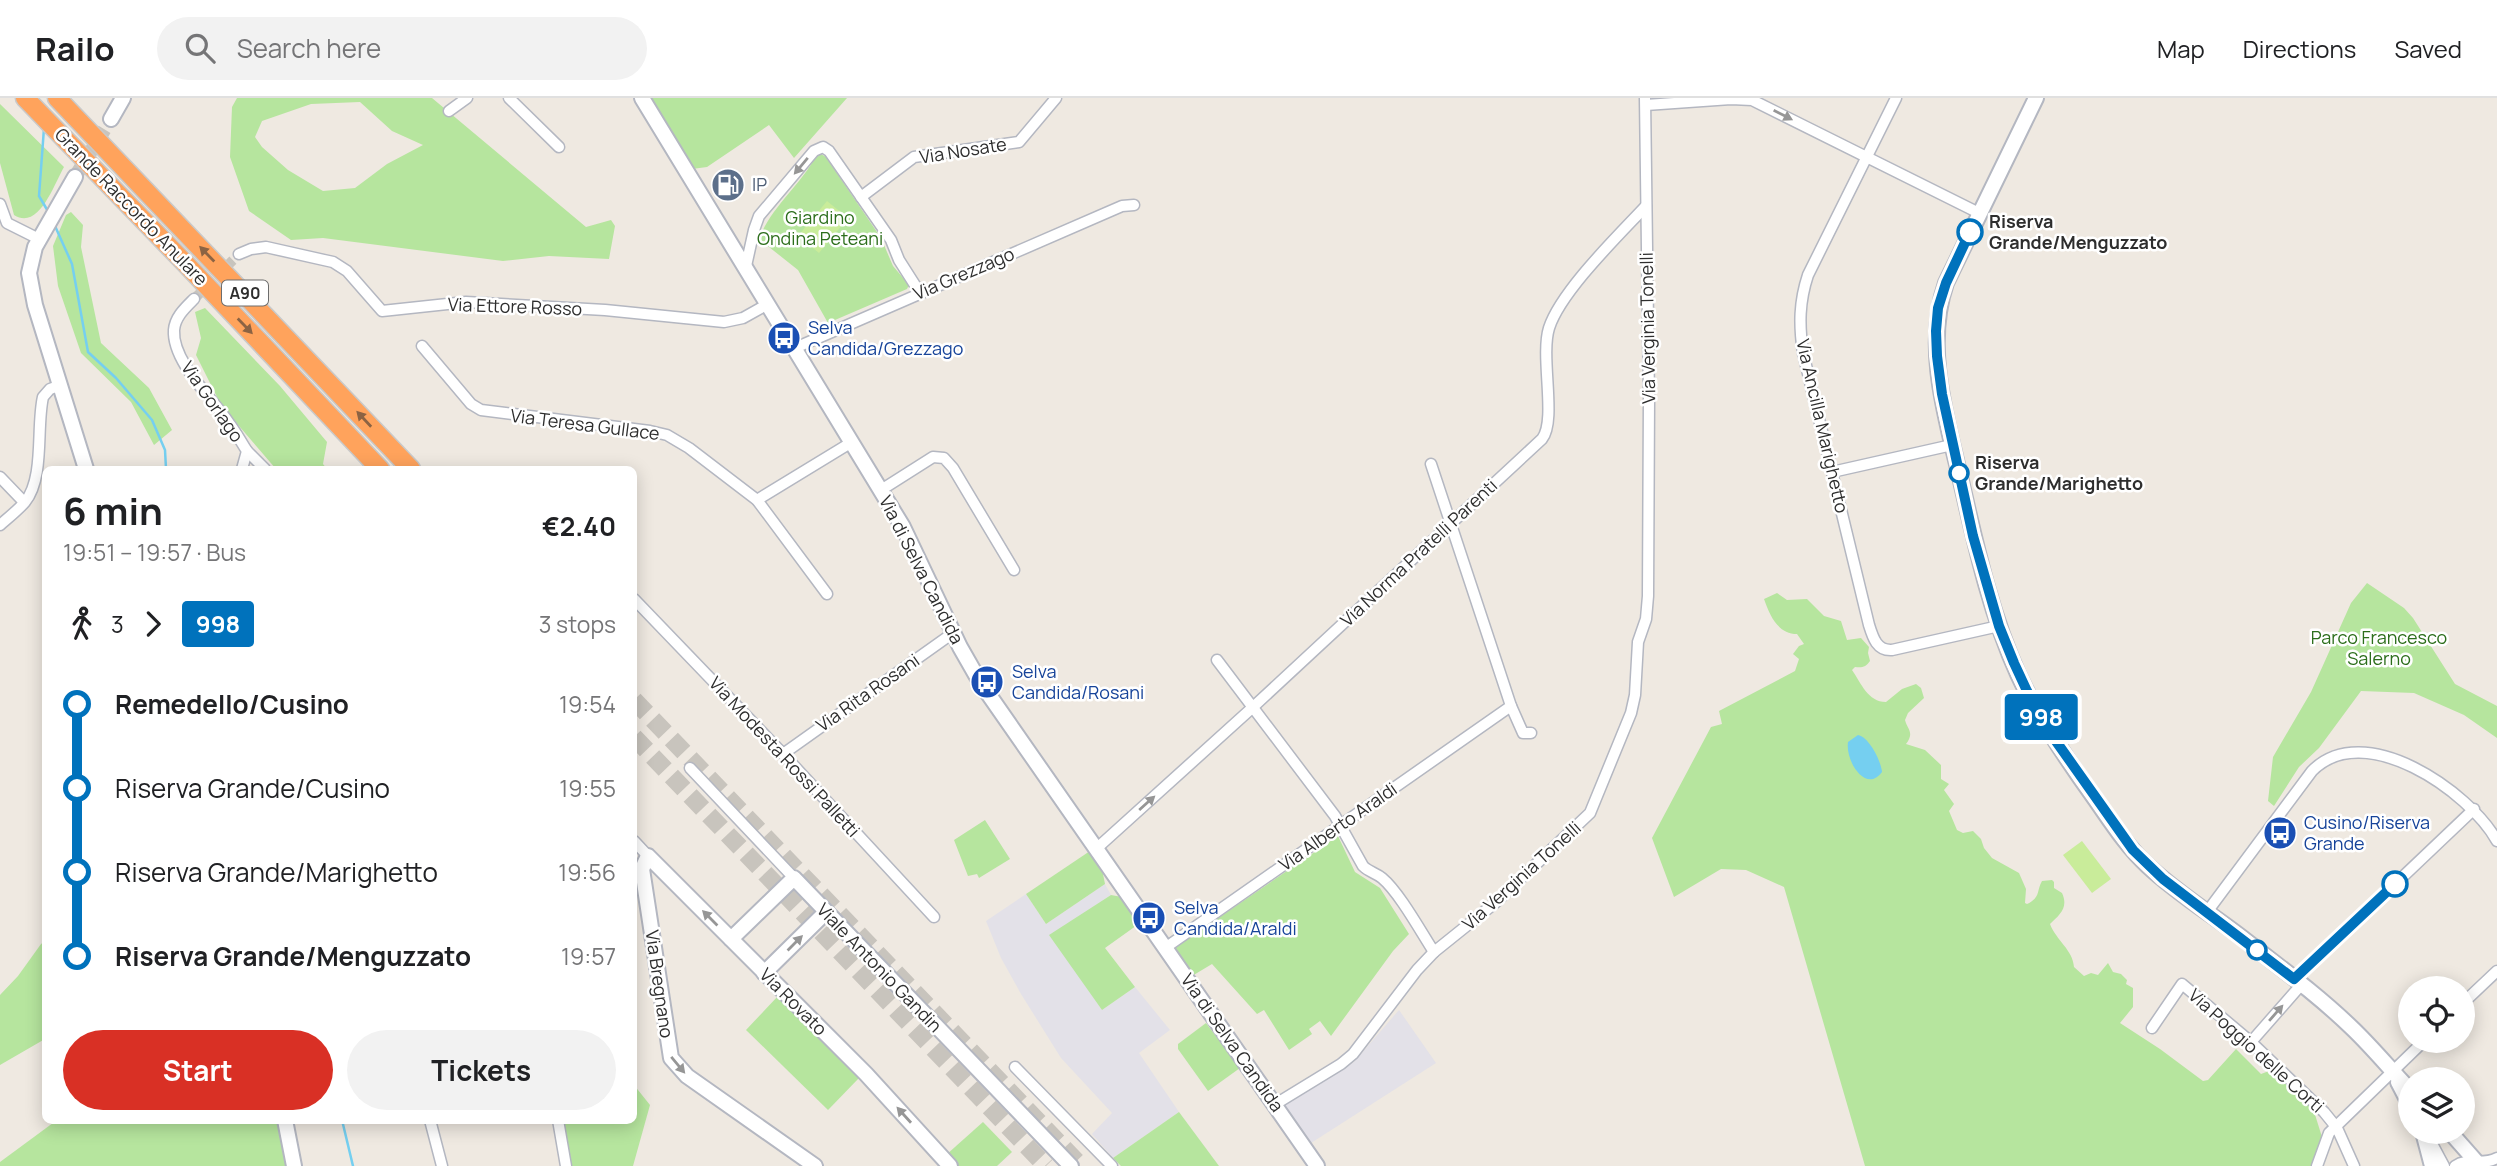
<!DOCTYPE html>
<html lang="en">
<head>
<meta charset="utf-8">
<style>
	:root { --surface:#fff; --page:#f2f2f2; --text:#202124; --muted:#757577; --line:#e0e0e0; --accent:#d93025 }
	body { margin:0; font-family:Manrope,sans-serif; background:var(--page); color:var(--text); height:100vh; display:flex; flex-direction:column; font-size:26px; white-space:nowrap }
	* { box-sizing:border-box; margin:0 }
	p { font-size:23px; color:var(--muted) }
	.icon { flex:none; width:38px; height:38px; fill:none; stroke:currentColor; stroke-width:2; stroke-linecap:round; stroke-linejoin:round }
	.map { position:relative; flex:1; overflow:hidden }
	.panel { position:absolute; left:42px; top:368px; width:595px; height:658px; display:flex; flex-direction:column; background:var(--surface); border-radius:10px; box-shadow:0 4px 18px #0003 }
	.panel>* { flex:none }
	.badge { padding:0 14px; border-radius:5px; font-size:24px; line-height:46px }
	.buttons { position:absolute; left:2398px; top:878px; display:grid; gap:14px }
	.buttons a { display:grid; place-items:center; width:77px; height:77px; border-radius:50%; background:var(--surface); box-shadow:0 4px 18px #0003; font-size:35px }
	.map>.badge { position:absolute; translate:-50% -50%; box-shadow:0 0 0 4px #fff }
	.legs { display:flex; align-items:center; gap:10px; height:77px; padding:0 21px; font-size:23px }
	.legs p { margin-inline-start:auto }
	.summary { display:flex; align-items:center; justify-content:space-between; height:119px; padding:0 21px }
	h1 { font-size:38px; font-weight:700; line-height:52px }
	.action { display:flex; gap:14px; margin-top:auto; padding:14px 21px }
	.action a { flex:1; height:80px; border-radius:42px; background:var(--accent); color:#fff; font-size:28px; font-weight:700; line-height:80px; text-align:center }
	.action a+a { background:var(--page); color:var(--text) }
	ul { padding:0 21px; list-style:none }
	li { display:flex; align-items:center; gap:24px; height:84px; font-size:26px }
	li i { display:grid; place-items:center; width:10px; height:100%; margin:0 9px; background:currentColor }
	li i::after { content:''; width:18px; height:18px; margin:-9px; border:5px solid; border-radius:50%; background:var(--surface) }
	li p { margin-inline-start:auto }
	li:first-child i { background:linear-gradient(#0000 50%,currentColor 0) }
	li:last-child i { background:linear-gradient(currentColor 50%,#0000 0) }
	header { display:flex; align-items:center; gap:42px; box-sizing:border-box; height:98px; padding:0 35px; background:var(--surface); border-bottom:2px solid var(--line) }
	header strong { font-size:33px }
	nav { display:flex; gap:38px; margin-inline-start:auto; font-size:24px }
	.search { width:490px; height:63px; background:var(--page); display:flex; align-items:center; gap:18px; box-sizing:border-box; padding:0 24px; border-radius:38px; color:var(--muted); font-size:26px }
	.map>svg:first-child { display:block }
</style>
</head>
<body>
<header>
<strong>Railo</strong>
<div class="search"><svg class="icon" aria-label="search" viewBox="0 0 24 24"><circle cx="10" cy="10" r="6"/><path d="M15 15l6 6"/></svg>Search here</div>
<nav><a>Map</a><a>Directions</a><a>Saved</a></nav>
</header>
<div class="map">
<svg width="2497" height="1068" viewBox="0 0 2497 1068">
	<rect width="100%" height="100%" fill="#efe9e1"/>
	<g fill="#e3e1e8">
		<path d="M1105,786L1111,797L1050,837L1102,912L1135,889L1170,932L1139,955L1179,1014L1113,1060L1092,1036L1112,1015L1061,960L1021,896L1001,860L986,823L1026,796L1046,826Z"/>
		<path d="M1399,912L1436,965L1311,1045L1283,1008L1354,964Z"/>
	</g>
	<g fill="#b6e59e" fill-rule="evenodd">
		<path d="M237,0H432L586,129L611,122L615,128L609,161L549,158L503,163L323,140L291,142L249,113L230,59L232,9ZM360,4L392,33L423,47L387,66L355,90L323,93L288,72L262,49L255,39L262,23L311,6Z"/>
		<path d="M650,0H847L794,60L769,27L707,69L692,71Z"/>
		<path d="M0,6L64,69C54,86 39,133 14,117L0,65Z"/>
		<path d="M821,56L826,59L881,140L893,168L909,187L907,191L828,225L798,172L759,141C771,109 800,88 816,58Z"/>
		<path d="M71,114L83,127L81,149L101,245L149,290L172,332L154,347L131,304L81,255L58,188L53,148L66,117Z"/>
		<path d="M205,210L280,288L327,344L323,366L327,371H276L221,307L196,257L201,240L195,214Z"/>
		<path d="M2367,485L2404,510L2413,520L2455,586L2497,608V640L2464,617L2414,595L2361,593L2319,650L2299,669L2274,708L2268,703L2273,659L2311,594L2351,505Z"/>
		<path d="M1777,495L1787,502L1807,501L1824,518L1841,523L1847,542L1861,540L1869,549L1868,555L1870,563C1866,569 1862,570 1855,569L1852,572C1861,585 1868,604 1886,604L1902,591L1916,586L1921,590L1924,600L1908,615L1905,622C1907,631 1915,634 1906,646L1925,652L1941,667V681L1949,686L1944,692L1954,706L1949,713L1957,732L1963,735L1973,733L1981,741L1984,750L1992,760L2019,775L2026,791L2025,805L2027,806C2041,799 2036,794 2042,783L2052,782L2054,784V790L2062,795C2069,810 2059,817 2050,826C2056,842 2073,852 2074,869L2084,878L2091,875L2098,877L2108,865L2113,874L2121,876L2127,882L2126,886L2133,890V909L2120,925L2160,951L2203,983L2208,982L2236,951L2261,976L2269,973L2279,976L2312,1007L2322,1039L2318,1068H1865L1784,789L1746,772L1721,771L1674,799L1652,740L1711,629L1722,626L1719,613L1795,573L1799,561L1793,556L1799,548L1804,546L1797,536C1778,536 1770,518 1764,501Z"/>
		<path d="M985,722L1010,761L979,780L977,776L968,778L954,742Z"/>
		<path d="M1338,738L1355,774L1380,790L1409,836L1393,853L1331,938L1320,923L1309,931L1312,936L1289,952L1264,912L1257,916L1212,866L1192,878L1173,851Z"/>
		<path d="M1090,753L1101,766L1105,786L1046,826L1026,796Z"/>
		<path d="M1111,797L1122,799L1140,825L1105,850L1135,889L1102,912L1049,837Z"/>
		<path d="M45,843V941L0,967V897L18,878L41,846Z"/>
		<path d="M778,898L860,979L828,1012L746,932Z"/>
		<path d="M1206,925L1240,970L1208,993L1178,951V946Z"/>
		<path d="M634,987L650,1007L633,1068H571L562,1022H634Z"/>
		<path d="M1179,1014L1219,1068H1121L1113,1060Z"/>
		<path d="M57,1022H279L291,1068H0V1064Z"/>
		<path d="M983,1024L1012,1054L997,1068H957L946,1057Z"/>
	</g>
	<g fill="#c9ec9a">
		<path d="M827,103L848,120L819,155L798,138Z"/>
		<path d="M2082,743L2111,781L2092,795L2063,757Z"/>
	</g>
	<path fill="#75cff0" d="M1858,637C1869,639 1881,663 1882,674C1866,696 1845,663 1848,644Z"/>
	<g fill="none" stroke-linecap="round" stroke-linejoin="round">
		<g stroke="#75cff0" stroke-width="2.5">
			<path d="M44,30L39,98L49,115"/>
			<path d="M55,128L72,166L88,254L116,280L152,322L165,352L166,371"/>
			<path d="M342,1022L353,1068"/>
		</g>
		<path stroke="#c8c4bd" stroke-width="10" stroke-dasharray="10 5" stroke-linecap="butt" d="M194,201L239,156"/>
		<path stroke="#c8c4bd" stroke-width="14" stroke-dasharray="14 7" stroke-linecap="butt" d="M75,79L111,21"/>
		<g stroke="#c8c4bd" stroke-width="18" stroke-dasharray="18 9" stroke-linecap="butt">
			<path d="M634,602L1081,1068"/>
			<path d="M634,639L1046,1068"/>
		</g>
		<defs>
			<g id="street">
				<path d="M509,0L559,49"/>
				<path d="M1896,0L1808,177C1799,204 1799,227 1803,255L1869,527C1873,540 1877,553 1892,552L1999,528"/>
				<path d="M1646,7L1731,1L1752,2L1979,115"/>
				<path d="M449,13L467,0"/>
				<path d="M861,99L914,59L1019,44L1056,0"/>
				<path d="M0,106L7,125L39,141"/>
				<path d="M239,156L251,151L266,149L333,164L347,173L382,213L466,204L605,212L724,224L743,220L768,206"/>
				<path d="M746,168L754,132L759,118L814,53L823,49L829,53L891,142L899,162L920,195"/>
				<path d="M194,201C185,210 175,219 174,232C172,264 213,301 229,325C236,334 241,344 247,353L242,371"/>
				<path d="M422,248L471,306L481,312L650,333L667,337L689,350L757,402L827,496"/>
				<path d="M795,250L1122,108L1134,107"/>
				<path d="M247,353L265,371"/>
				<path d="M1832,374L1952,347"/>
				<path d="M0,379L24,404"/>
				<path d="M881,392L933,359L944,360L953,370L1014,472"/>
				<path d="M757,402L852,344"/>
				<path d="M0,427C8,420 18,412 25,404C45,379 36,329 43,299L50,291L61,287"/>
				<path d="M634,501L783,656L934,819"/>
				<path d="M1217,562L1335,718L1363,768C1369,774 1376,775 1382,780C1399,794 1421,834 1434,854L1495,805L1590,715L1631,615L1635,597L1638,544L1646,521L1648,498L1649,300L1645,0"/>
				<path d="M1511,608L1523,635H1531"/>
				<path d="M783,656L953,535"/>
				<path d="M690,670L794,780"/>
				<path d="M634,743L648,758"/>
				<path d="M1096,751L1252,610L1542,341C1557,322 1540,259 1549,230C1561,193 1619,137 1646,108"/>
				<path d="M2207,814L2312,673C2364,620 2469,693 2497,743"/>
				<path d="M1165,850L1511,608L1431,366"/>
				<path d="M2294,882L2474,711"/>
				<path d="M2462,906L2497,873"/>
				<path d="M2152,930L2182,886L2251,944L2324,1014L2337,1030L2354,1068"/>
				<path d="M2251,944L2301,887"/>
				<path d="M1015,969L1112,1068"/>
				<path d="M1274,1007L1341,966L1353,956L1417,872L1434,854"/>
				<path d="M430,1022L442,1068"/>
				<path d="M558,1022L566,1068"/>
				<path d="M2428,1038L2444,1068"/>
				<path d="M2317,1068L2329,1035L2424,943"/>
				<path d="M2455,1068C2468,1059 2483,1068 2497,1060"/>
			</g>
			<g id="secondary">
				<path d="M642,0L903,429L960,549L980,584L1317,1068"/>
				<path d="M2036,0L1946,185C1924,249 1946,319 1961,383C1976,448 1990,514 2018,576C2038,619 2065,659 2093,698C2110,722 2126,748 2148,768C2178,796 2213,817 2245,842C2281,870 2319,898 2352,930C2372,949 2390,971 2410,992"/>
				<path d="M111,21L123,0"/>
				<path d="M75,79L35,149L29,175L35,207L86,371"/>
				<path d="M731,841L794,780L1071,1068"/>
				<path d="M764,875L826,814"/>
				<path d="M2398,984L2410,1007"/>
				<path d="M285,1022L294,1068"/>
				<path d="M2423,1034L2432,1068"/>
				<path d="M2450,1034L2480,1068"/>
				<path d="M815,1068L687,978L671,960L642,771L648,758L866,976L950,1068"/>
			</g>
			<g id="highway">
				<path d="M25,0L185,165L380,371"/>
				<path d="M57,0L411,371"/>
			</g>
		</defs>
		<use href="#street" stroke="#b4b7c1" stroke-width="13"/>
		<use href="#secondary" stroke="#b4b7c1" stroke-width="18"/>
		<use href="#highway" stroke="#c9c9c9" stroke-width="21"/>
		<use href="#street" stroke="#fff" stroke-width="10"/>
		<use href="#secondary" stroke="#fff" stroke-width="14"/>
		<use href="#highway" stroke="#ffa35c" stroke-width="18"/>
	</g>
	<defs><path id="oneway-solid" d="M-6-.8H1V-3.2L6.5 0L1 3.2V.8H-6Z" transform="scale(1.75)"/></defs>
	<g fill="#969696">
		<use href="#oneway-solid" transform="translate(1783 17) rotate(27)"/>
		<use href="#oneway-solid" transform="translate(801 68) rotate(130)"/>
		<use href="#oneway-solid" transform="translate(1147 705) rotate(-42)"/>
		<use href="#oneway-solid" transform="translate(710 820) rotate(-135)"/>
		<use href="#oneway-solid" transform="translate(795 845) rotate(-45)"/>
		<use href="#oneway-solid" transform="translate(2276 915) rotate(-49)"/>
		<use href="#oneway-solid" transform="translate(678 967) rotate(50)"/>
		<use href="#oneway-solid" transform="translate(904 1017) rotate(-132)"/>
	</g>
	<g fill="#8c6343">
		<use href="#oneway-solid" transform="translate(207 156) rotate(-134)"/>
		<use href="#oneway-solid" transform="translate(245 228) rotate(46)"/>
		<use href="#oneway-solid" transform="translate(364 321) rotate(-133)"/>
	</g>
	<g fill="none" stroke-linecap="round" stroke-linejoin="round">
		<defs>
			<path id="line-1" d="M1970,134L1946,185L1938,210L1936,233L1937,258L1942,296L1973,438L1999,528L2014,565L2027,593L2053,639L2133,752L2163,781L2294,881L2395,786"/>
		</defs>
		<use href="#line-1" stroke="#fff" stroke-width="16"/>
		<use href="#line-1" stroke="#0072bc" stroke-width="10"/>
	</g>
	<defs>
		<symbol id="fuel-disc" viewBox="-11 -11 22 22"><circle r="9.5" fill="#5c6f8a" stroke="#fff"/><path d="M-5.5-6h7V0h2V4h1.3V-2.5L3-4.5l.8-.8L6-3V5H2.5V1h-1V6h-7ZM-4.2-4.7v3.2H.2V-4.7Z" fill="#fff"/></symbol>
		<symbol id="bus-disc" viewBox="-11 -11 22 22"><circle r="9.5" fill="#1a4fb4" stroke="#fff"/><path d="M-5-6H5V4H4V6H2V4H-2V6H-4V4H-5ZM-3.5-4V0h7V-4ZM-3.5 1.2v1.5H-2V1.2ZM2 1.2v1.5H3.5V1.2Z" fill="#fff"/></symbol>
	</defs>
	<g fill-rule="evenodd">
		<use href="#fuel-disc" x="709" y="68" width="38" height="38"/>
		<use href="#bus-disc" x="765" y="221" width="38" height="38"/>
		<use href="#bus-disc" x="968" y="565" width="38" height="38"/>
		<use href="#bus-disc" x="2261" y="716" width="38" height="38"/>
		<use href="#bus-disc" x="1130" y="801" width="38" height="38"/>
	</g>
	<g fill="#fff" stroke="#0072bc" stroke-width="3.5">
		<circle cx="1970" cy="134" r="12"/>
		<circle cx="1959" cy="375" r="9"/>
		<circle cx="2395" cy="786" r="12"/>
		<circle cx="2257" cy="852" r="9"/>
	</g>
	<g text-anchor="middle" stroke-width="5" stroke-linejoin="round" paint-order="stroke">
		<rect fill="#fff" stroke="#6d6d6d" stroke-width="2" x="222" y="182.5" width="46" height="25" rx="5"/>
		<g font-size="16" font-weight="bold" fill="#2e2e2e">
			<text x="245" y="201">A90</text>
		</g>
		<g font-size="18" fill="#2e2e2e" stroke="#fff">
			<text transform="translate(963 53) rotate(-9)" y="6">Via Nosate</text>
			<text transform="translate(131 109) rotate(46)" y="6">Grande Raccordo Anulare</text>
			<text transform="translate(964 176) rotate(-23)" y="6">Via Grezzago</text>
			<text transform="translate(515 209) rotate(2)" y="6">Via Ettore Rosso</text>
			<text transform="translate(1648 230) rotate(-91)" y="6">Via Verginia Tonelli</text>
			<text transform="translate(212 304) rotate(55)" y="6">Via Gorlago</text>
			<text transform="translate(585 327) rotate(7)" y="6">Via Teresa Gullace</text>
			<text transform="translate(1822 328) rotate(77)" y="6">Via Ancilla Marighetto</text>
			<text transform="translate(1419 455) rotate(-43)" y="6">Via Norma Pratelli Parenti</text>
			<text transform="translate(921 472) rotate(63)" y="6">Via di Selva Candida</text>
			<text transform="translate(868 595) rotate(-35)" y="6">Via Rita Rosani</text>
			<text transform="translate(784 659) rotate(47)" y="6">Via Modesta Rossi Palletti</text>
			<text transform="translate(1338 729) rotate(-35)" y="6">Via Alberto Araldi</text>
			<text transform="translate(1522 778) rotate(-42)" y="6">Via Verginia Tonelli</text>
			<text transform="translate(879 870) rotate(46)" y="6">Viale Antonio Gandin</text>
			<text transform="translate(659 886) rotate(82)" y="6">Via Bregnano</text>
			<text transform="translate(793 904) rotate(45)" y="6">Via Rovato</text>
			<text transform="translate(1232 945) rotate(55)" y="6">Via di Selva Candida</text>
			<text transform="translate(2256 953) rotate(42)" y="6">Via Poggio delle Corti</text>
		</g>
		<g font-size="18" fill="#4e5e75" stroke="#fff" text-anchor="start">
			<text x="752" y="93">IP</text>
		</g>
		<g font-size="18" fill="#2c6e1b" stroke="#fff">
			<text x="820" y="126">Giardino<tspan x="820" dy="21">Ondina Peteani</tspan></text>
			<text x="2379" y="546">Parco Francesco<tspan x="2379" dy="21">Salerno</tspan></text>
		</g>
		<g font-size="18" font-weight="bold" fill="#2e2e2e" stroke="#fff" text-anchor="start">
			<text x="1989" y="130">Riserva<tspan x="1989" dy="21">Grande/Menguzzato</tspan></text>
			<text x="1975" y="371">Riserva<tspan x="1975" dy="21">Grande/Marighetto</tspan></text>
		</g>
		<g font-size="18" fill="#164399" stroke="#fff" text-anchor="start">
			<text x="808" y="236">Selva<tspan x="808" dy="21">Candida/Grezzago</tspan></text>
			<text x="1012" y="580">Selva<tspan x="1012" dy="21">Candida/Rosani</tspan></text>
			<text x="2304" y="731">Cusino/Riserva<tspan x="2304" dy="21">Grande</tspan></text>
			<text x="1174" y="816">Selva<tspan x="1174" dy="21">Candida/Araldi</tspan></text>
		</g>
	</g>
</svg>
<div class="buttons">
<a><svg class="icon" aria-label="locate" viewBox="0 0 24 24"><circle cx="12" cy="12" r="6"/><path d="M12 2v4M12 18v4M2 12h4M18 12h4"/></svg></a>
<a><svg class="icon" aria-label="layers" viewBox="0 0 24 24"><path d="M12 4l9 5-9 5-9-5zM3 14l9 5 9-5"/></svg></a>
</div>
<b class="badge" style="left:2041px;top:619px;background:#0072bc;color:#fff">998</b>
<section class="panel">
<div class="summary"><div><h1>6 min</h1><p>19:51 – 19:57 · Bus</p></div><b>€2.40</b></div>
<div class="legs"><svg class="icon" aria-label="walk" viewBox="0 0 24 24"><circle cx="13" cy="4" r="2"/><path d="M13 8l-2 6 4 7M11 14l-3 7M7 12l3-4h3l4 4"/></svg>3<svg class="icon" aria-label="forward" viewBox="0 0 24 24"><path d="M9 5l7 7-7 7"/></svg><b class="badge" style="background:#0072bc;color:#fff">998</b><p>3 stops</p></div>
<ul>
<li><i style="color:#0072bc"></i><b>Remedello/Cusino</b><p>19:54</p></li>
<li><i style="color:#0072bc"></i><span>Riserva Grande/Cusino</span><p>19:55</p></li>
<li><i style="color:#0072bc"></i><span>Riserva Grande/Marighetto</span><p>19:56</p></li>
<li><i style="color:#0072bc"></i><b>Riserva Grande/Menguzzato</b><p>19:57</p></li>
</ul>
<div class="action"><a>Start</a><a>Tickets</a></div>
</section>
</div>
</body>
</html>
